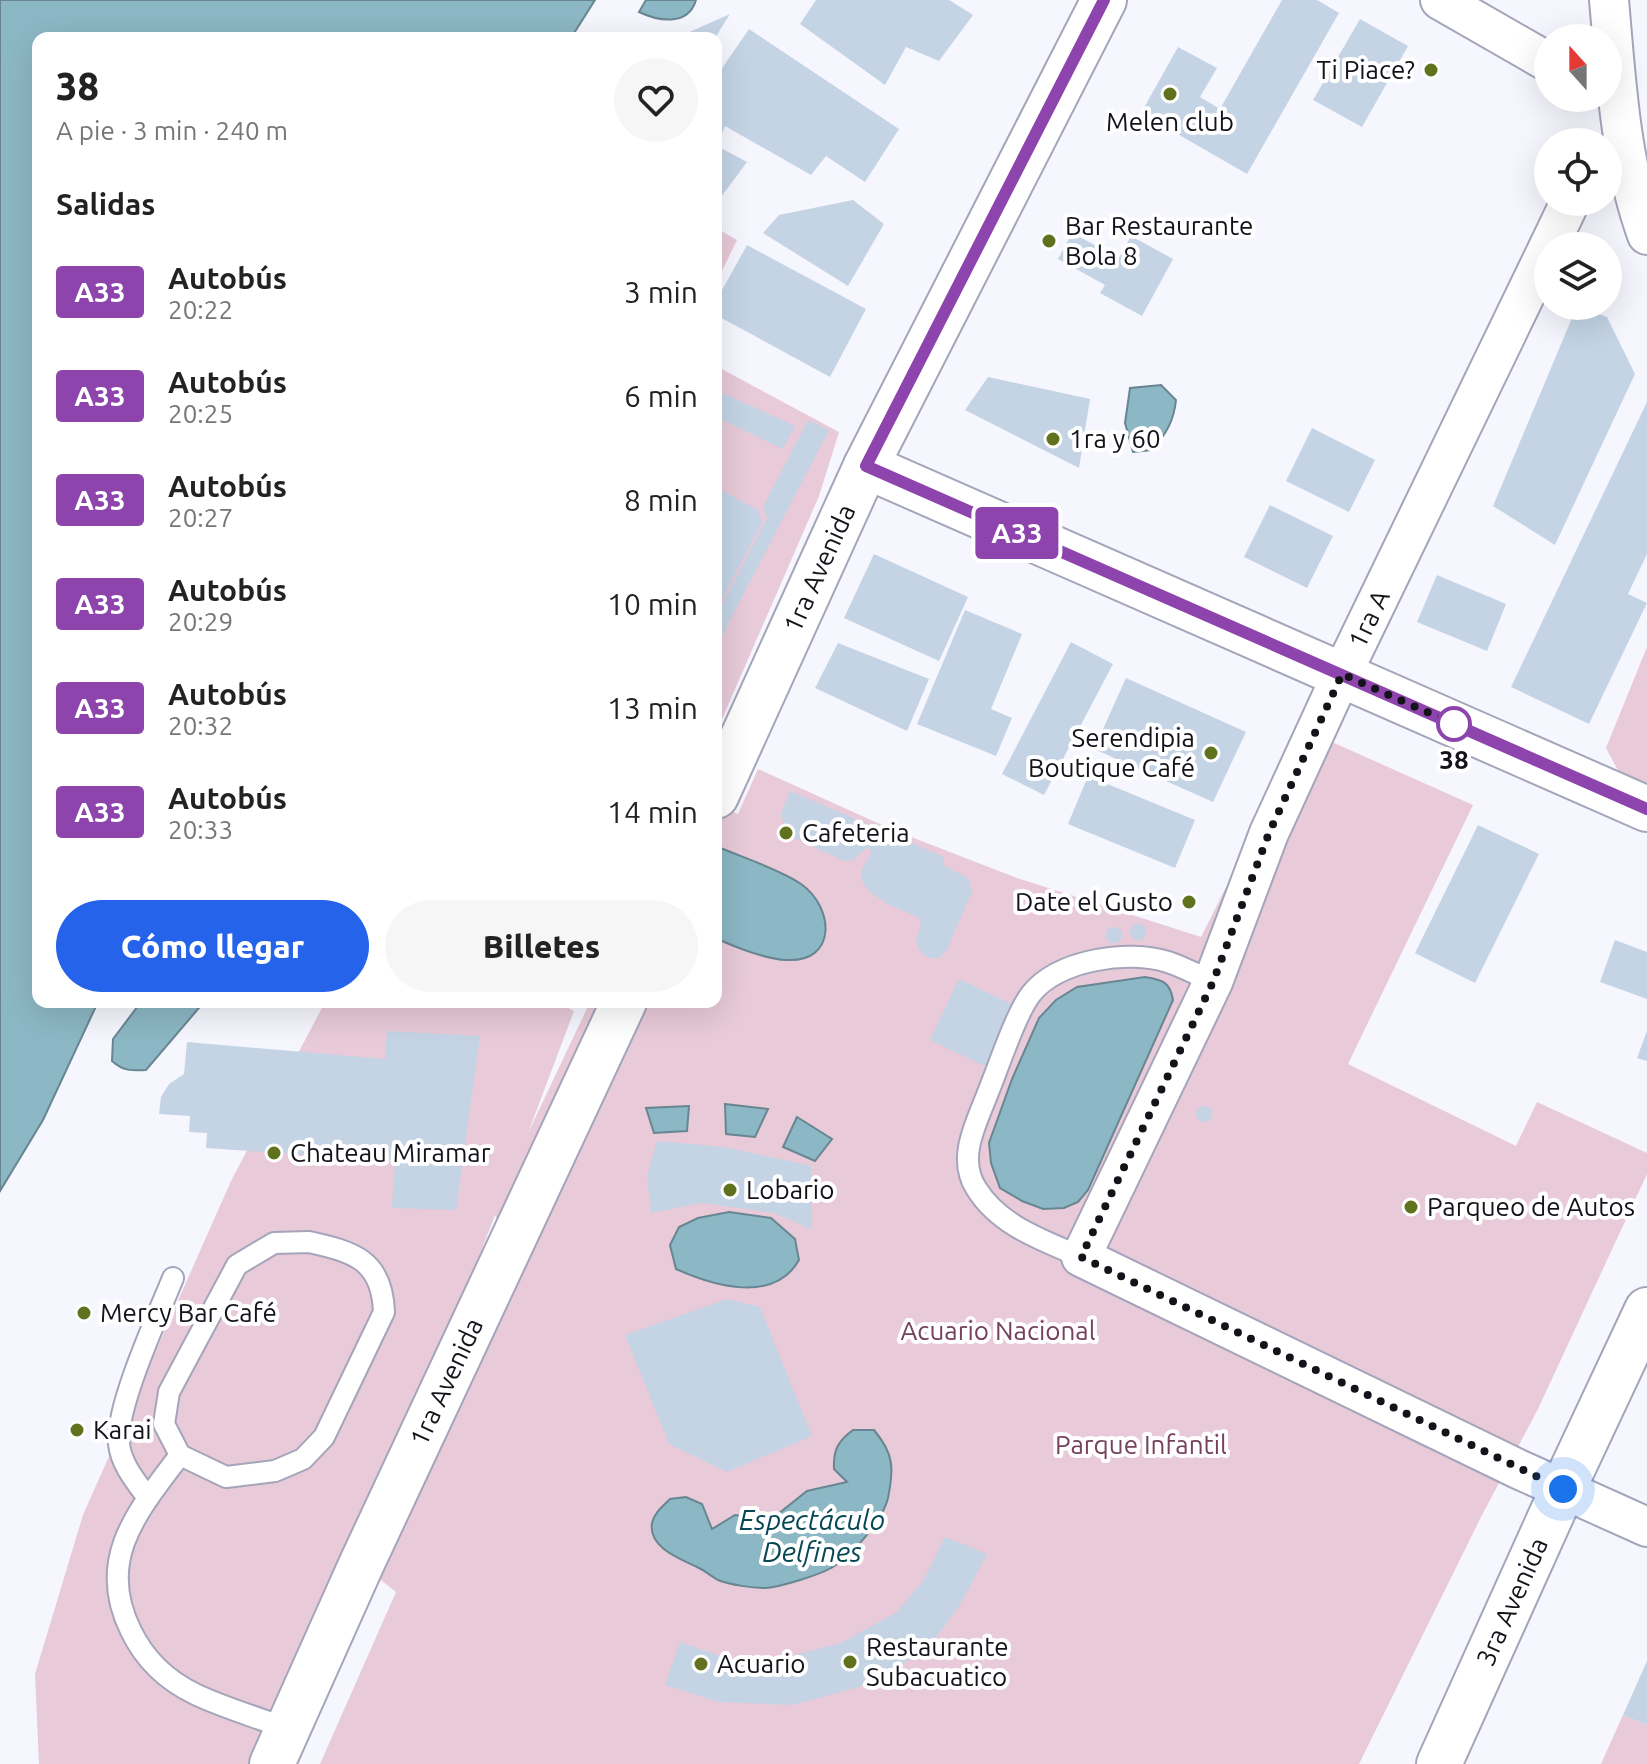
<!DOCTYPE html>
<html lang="es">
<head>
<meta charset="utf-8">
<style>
	:root { --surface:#fff; --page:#f6f6f6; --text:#222; --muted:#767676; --accent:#2563eb }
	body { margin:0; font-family:Ubuntu,sans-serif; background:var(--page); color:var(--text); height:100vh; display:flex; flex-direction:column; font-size:30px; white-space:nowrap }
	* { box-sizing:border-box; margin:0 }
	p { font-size:26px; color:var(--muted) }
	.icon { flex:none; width:44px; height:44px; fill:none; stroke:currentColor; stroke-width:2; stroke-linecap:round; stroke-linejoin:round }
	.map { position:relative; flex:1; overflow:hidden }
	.panel { position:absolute; left:32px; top:32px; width:690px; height:976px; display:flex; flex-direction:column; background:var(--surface); border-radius:16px; box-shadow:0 8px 32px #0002 }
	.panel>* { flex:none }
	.badge { padding:0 16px; border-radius:6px; font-size:28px; line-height:52px }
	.needle { width:52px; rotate:339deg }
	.buttons { position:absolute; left:1534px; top:24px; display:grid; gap:16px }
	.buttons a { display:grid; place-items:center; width:88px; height:88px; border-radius:50%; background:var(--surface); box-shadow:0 8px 32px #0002; font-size:40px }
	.you { position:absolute; width:40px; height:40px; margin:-20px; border:6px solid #fff; border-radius:50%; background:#1a73e8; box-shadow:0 0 0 12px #1a73e833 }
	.map>.badge { position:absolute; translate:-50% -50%; box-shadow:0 0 0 4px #fff }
	h2 { padding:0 24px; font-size:30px; line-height:72px }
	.round { display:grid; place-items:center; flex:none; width:84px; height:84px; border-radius:42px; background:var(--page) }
	.head { display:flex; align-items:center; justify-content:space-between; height:136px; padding:0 24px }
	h1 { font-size:38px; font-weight:800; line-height:60px }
	.action { display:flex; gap:16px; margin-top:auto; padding:16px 24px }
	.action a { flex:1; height:92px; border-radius:48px; background:var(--accent); color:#fff; font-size:32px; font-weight:800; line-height:92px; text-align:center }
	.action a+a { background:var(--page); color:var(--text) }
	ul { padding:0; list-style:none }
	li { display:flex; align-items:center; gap:24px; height:104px; padding:0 24px }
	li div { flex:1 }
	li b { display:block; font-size:30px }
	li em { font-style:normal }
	li .badge { min-width:88px; font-weight:700; text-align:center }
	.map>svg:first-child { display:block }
</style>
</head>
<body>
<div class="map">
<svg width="1647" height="1764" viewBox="0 0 1647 1764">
	<rect width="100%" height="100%" fill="#f6f6ff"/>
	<g fill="#e8cad8" fill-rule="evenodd">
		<path d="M716,228L737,240L716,283Z"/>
		<path d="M716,366L839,432L819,496L716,733Z"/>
		<path d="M1647,647V809L1636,804L1606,748Z"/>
		<path d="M1305,730L1473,805L1348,1064L1516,1146L1537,1102L1647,1153V1174L1538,1409L1481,1517L1359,1764H320L396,1592L362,1565L272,1764H39L35,1674L83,1515L231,1181L325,1002H557L574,1011L528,1133L590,1002H716V804L738,814L758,769L893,830L1017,878L1201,937ZM495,1215L508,1250L367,1549Z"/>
		<path d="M1623,1715L1647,1725V1764H1601Z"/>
	</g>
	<g fill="#8cb7c4" stroke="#688691" stroke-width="2">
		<path d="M0,0H595L571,38H38V1002H98L43,1120L0,1191Z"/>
		<path d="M646,0H696C688,27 658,21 639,12Z"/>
		<path d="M1161,385L1176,400C1174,421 1166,434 1152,450L1133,452L1125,423L1130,388Z"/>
		<path d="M716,846C741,857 779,869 801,884C834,907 838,963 786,960C766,959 734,947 716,938Z"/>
		<path d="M1145,977C1163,980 1170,982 1173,1000L1088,1190L1078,1202L1064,1208L1043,1209L1022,1201L1000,1188L991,1163L989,1143L1012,1079L1039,1018L1056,1000L1077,987Z"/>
		<path d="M141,1002H204L146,1070C132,1071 123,1071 112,1061L113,1039Z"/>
		<path d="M725,1104L768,1109L755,1137L726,1134Z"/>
		<path d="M689,1106L687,1131L654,1133L646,1108Z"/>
		<path d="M797,1117L832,1139L815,1161L783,1147Z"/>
		<path d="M729,1212L771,1218L795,1239L799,1260C774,1304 714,1286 676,1269L670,1245L679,1227L698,1218Z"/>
		<path d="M853,1430H874C894,1454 894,1468 888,1498C883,1520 851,1557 831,1568C819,1575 780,1587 766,1588C752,1588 731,1585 718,1580C711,1576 704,1570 697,1567C681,1559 648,1548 652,1523C654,1513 663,1506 670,1499L686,1497L702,1504L712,1529L735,1515L761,1518L778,1514L807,1491L847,1482L834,1469C833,1450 838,1441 853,1430Z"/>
	</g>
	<g fill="#c4d4e5">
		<path d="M816,0H949L973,15L939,61L906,47L885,85L800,24Z"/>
		<path d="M1282,0H1317L1339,13L1247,174L1141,113L1178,47L1217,68L1200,97L1220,109Z"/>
		<path d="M730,14L715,38H676Z"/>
		<path d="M1360,19L1408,46L1362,127L1313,100Z"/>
		<path d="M749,29L899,129L865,182L826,156L811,175L725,126L717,146L747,162L721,197L716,194V77Z"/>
		<path d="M853,200L884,224L848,286L763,233L779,215Z"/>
		<path d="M1072,233L1119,258L1131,236L1173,259L1142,316L1100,293L1105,285L1058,259Z"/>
		<path d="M747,245L866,309L830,377L716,315V301Z"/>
		<path d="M1590,311L1607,317L1635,374L1555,545L1493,506L1572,318Z"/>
		<path d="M988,377L1090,399L1079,468L965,410Z"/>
		<path d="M716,390L795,426L783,449L716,417Z"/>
		<path d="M1647,402V554L1628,594L1647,603L1589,724L1511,687Z"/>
		<path d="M808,420L829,430L716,647V615L767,519L763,507Z"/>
		<path d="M1312,428L1375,460L1349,512L1286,481Z"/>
		<path d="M716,487L758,510L762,523L716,610Z"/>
		<path d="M1270,505L1333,536L1307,588L1244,557Z"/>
		<path d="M874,554L968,597L939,661L844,618Z"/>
		<path d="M1437,575L1506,604L1487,651L1417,622Z"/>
		<path d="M965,610L1022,634L991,709L1012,718L996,756L917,724Z"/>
		<path d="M1071,642L1113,664L1044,795L1002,774Z"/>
		<path d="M838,643L929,679L907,731L815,688Z"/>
		<path d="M1126,678L1246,732L1213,802L1094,749Z"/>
		<path d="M1088,776L1195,820L1175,868L1068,824Z"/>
		<path d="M790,791L944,857L943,865L968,878L972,892L946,951L939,958H928L919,950L916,942L921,925L919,918L886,903L870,892L862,881L861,870L872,852L867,847L853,860L844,861L788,835L781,814Z"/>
		<path d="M1478,825L1539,854L1475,983L1415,953Z"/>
		<circle cx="1138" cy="932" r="8"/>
		<circle cx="1114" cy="935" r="8"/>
		<path d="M1615,940L1647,952V999L1600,982Z"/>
		<path d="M959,979L1017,1007L989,1068L930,1040Z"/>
		<path d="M387,1031L480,1036L456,1210L392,1208L395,1161L206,1148L207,1133L189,1132L190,1116L159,1114L161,1097L169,1084L184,1074L187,1042L385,1059Z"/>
		<path d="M1647,1031V1061L1637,1058Z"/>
		<circle cx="1204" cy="1114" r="8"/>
		<path d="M657,1141L724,1147L811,1166L812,1230L775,1213L702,1203L651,1213L647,1176Z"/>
		<path d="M727,1299L760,1307L812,1436L727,1472L669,1444L625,1335Z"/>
		<path d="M945,1537L987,1554L960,1605L926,1651L859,1687L792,1705L719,1702L665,1685L680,1642L726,1658L779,1659L841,1643L897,1612L923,1581Z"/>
		<path d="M1647,1661V1725L1623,1715Z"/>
	</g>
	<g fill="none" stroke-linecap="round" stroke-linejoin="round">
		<defs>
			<g id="service">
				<path d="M309,1242C354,1252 382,1260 384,1312L324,1437L303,1459L275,1471L226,1477L180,1455L164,1424L169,1392L237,1265L274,1243Z"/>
				<path d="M1081,1257C1043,1240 999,1226 976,1188C957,1158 976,1124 987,1095C998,1069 1015,1015 1031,994C1058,960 1128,949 1168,962C1183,967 1198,975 1213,982"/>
				<path d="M180,1455C138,1511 95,1559 131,1631C145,1660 166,1680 195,1694C224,1708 257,1717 287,1729"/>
				<path d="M148,1498C136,1482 121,1464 119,1444C115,1408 158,1315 173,1278"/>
			</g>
			<g id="minor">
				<path d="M1440,0L1548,62"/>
				<path d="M1609,0C1616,78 1620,161 1647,235"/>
				<path d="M1549,246L1570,202"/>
				<path d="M1548,248L1342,674L1269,833L1213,982L1081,1257L1518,1469L1647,1527"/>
			</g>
			<g id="tertiary">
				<path d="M866,466L1647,809"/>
				<path id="s1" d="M716,796L866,466L1104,0"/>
				<path id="s2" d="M272,1764L361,1565L624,1002"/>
			</g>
			<g id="secondary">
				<path id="s3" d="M1439,1764L1563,1489L1647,1310"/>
			</g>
		</defs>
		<use href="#service" stroke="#a4a5ba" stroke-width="24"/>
		<use href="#minor" stroke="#a4a5ba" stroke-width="42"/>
		<use href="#tertiary" stroke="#a4a5ba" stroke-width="48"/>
		<use href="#secondary" stroke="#a4a5ba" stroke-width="48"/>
		<use href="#service" stroke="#fff" stroke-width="20"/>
		<use href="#minor" stroke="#fff" stroke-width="38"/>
		<use href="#tertiary" stroke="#fff" stroke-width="44"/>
		<use href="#secondary" stroke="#fff" stroke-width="44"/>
	</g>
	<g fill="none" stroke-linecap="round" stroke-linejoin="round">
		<defs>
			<path id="line" d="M1104,0L866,466L1647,809"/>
		</defs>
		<use href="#line" stroke="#fff" stroke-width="18"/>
		<use href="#line" stroke="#8e44ad" stroke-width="12"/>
		<path stroke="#13131a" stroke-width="8" stroke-dasharray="0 14.4" d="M1454,724L1342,674L1269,833L1213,982L1081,1257L1563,1489"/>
	</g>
	<g fill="#61721f" stroke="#fff" stroke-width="3">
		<circle cx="1431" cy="70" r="8"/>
		<circle cx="1170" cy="94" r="8"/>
		<circle cx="1049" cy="241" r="8"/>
		<circle cx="1053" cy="439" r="8"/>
		<circle cx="1211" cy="753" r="8"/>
		<circle cx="786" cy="833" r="8"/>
		<circle cx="1189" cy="902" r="8"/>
		<circle cx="274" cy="1153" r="8"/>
		<circle cx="730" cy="1190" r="8"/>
		<circle cx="1411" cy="1207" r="8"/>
		<circle cx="84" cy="1313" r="8"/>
		<circle cx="77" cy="1430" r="8"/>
		<circle cx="850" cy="1662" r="8"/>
		<circle cx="701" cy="1664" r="8"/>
	</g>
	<circle fill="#fff" stroke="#8e44ad" stroke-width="4" cx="1454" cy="724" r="16"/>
	<g text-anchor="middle" stroke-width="8" stroke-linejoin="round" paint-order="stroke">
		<g font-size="26" fill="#13131a" stroke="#fff" text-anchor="start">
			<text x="1415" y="79" text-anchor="end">Ti Piace?</text>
			<text x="1170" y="131" text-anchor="middle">Melen club</text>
			<text x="1065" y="235">Bar Restaurante<tspan x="1065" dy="30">Bola 8</tspan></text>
			<text x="1069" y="448">1ra y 60</text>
			<text x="1195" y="747" text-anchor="end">Serendipia<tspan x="1195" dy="30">Boutique Café</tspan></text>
			<text x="802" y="842">Cafeteria</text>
			<text x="1173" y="911" text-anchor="end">Date el Gusto</text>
			<text x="290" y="1162">Chateau Miramar</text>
			<text x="746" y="1199">Lobario</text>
			<text x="1427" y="1216">Parqueo de Autos</text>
			<text x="100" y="1322">Mercy Bar Café</text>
			<text x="93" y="1439">Karai</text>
			<text x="866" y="1656">Restaurante<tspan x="866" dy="30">Subacuatico</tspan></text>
			<text x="717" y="1673">Acuario</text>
		</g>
		<g font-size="26" fill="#13131a" stroke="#fff">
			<text dy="9" stroke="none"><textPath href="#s1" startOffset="250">1ra Avenida</textPath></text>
			<text transform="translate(1369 619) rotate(-64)" y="9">1ra A</text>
			<text dy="9" stroke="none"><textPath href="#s2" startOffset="420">1ra Avenida</textPath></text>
			<text dy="9" stroke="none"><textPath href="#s3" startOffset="178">3ra Avenida</textPath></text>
		</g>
		<g font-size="26" font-weight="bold" fill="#13131a" stroke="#fff">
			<text x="1454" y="769">38</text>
		</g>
		<g font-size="26" fill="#75415b" stroke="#fff">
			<text x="998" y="1340">Acuario Nacional</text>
			<text x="1141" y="1454">Parque Infantil</text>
		</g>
		<g font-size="28" font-style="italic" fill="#074755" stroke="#fff">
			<text x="812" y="1530">Espectáculo<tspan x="812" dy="32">Delfines</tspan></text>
		</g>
	</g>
</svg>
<div class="buttons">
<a><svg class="needle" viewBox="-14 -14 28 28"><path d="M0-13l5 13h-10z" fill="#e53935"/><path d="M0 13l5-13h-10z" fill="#767676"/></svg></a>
<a><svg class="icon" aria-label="locate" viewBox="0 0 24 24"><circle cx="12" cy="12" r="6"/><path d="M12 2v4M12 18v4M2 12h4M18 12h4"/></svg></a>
<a><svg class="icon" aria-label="layers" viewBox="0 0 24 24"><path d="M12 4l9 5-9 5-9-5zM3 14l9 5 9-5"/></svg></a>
</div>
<div class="you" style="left:1563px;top:1489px"></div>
<b class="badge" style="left:1017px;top:533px;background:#8e44ad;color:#fff">A33</b>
<section class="panel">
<div class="head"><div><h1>38</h1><p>A pie · 3 min · 240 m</p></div><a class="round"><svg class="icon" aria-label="heart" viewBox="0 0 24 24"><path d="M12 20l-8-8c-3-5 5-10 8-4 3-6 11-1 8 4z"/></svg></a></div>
<h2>Salidas</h2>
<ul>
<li><span class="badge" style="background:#8e44ad;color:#fff">A33</span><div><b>Autobús</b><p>20:22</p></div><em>3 min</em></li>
<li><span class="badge" style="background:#8e44ad;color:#fff">A33</span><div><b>Autobús</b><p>20:25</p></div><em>6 min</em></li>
<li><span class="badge" style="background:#8e44ad;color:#fff">A33</span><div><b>Autobús</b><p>20:27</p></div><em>8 min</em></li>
<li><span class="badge" style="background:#8e44ad;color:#fff">A33</span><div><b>Autobús</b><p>20:29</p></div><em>10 min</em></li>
<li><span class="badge" style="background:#8e44ad;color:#fff">A33</span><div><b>Autobús</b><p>20:32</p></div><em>13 min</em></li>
<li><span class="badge" style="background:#8e44ad;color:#fff">A33</span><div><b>Autobús</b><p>20:33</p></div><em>14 min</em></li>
</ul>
<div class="action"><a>Cómo llegar</a><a>Billetes</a></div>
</section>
</div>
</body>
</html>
